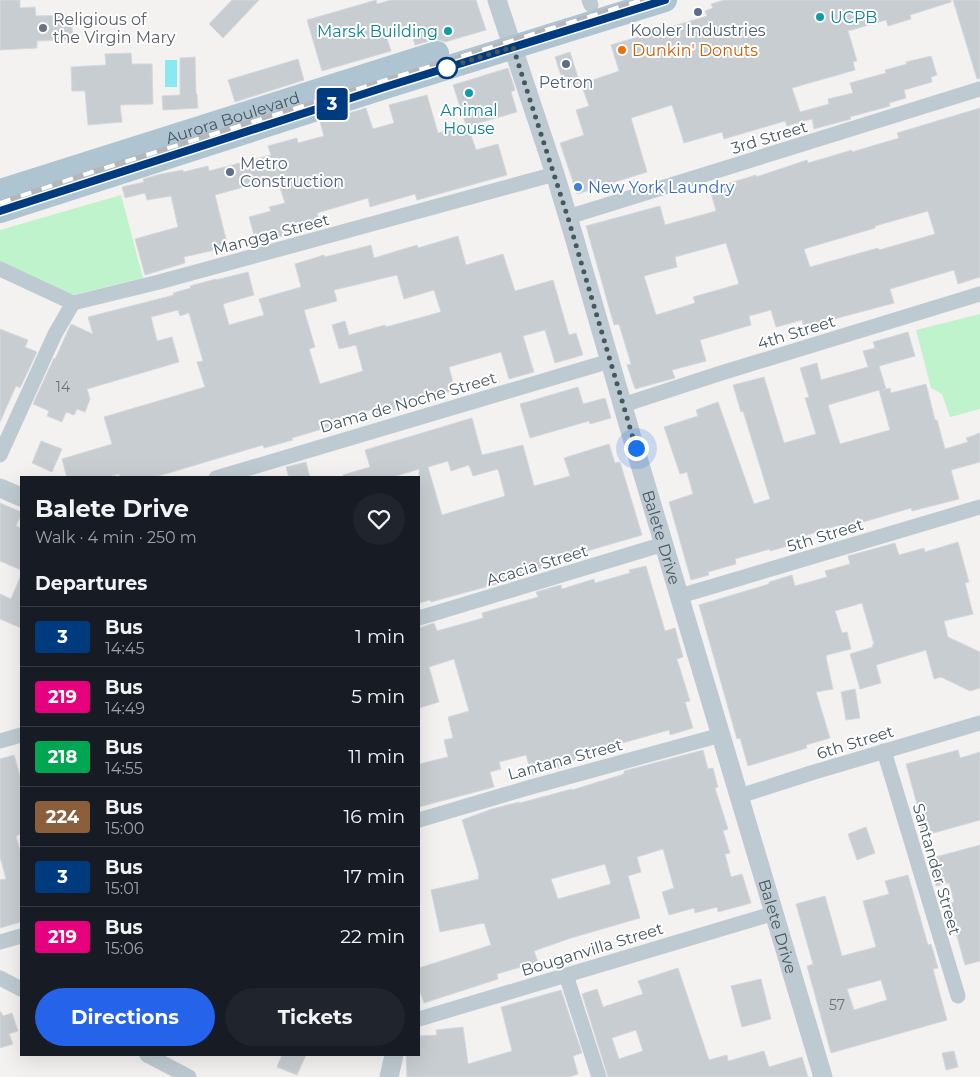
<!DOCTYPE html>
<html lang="en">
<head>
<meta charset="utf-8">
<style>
	:root { --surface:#171b24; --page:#20242c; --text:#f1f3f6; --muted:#9ea1a6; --line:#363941; --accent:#2563eb }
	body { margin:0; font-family:Montserrat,sans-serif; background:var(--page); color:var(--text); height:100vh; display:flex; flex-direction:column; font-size:19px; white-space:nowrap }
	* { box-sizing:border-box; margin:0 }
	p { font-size:16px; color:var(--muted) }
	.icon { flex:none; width:28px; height:28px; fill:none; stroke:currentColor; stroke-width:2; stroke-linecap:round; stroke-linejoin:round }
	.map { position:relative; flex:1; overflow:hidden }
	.side { position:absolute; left:20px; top:476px; width:400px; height:580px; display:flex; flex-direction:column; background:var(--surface); border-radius:0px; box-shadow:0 5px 20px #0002 }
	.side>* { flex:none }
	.badge { padding:0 10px; border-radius:4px; font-size:18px; line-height:32px }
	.you { position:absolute; width:25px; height:25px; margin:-12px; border:4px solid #fff; border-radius:50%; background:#1a73e8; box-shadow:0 0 0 8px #1a73e833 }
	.map>.badge { position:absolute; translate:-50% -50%; box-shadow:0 0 0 2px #fff }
	h2 { padding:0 15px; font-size:19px; line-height:45px }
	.round { display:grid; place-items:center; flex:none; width:52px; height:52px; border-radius:26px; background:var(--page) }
	.head { display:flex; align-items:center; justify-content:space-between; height:85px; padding:0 15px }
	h1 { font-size:24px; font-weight:700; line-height:38px }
	.action { display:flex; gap:10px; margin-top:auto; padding:10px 15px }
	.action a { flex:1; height:58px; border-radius:30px; background:var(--accent); color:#fff; font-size:20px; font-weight:700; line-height:58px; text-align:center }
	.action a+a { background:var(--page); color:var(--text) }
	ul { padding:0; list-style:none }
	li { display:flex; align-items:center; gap:15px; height:60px; padding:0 15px; border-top:1px solid var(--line) }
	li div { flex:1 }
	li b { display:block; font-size:19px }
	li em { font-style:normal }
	li .badge { min-width:55px; font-weight:700; text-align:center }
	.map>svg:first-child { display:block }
</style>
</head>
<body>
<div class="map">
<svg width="980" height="1077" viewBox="0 0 980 1077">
	<rect width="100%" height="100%" fill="#f4f1f1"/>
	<g fill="#bef3cc">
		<path d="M121,195L143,278L73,295L0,263V230Z"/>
		<path d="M980,314V409L950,417L942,394L931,388L916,330Z"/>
	</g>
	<rect fill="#88e9f3" x="165" y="60" width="12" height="27"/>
	<g fill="#c8cdd1" stroke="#d5d8dd" fill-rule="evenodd">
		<path d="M0,0H20V8L35,7L36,16L71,15L73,40L37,41V48L0,50Z"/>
		<path d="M232,0H259L223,38L209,24Z"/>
		<path d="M376,0L377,4L391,0H476L486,30L445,42L439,40H433L415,45L409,25L385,32L391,51L322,71L307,20Z"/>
		<path d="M724,0H951V2L910,15L911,19L888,26L886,20L848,31L857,61L853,62L855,70L792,88L800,112L829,104L828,99L853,93L850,83L886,73L885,70L907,64L906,62L931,56L937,75L931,77L932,82L904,90L906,98L889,103L890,106L850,117L851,119L814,129L812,119L787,126L785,121L724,139L722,132L684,143L672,105L631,118L647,172L577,194L560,143L584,135L576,110L589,106L581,84L619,71L611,45L707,16L705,11L713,8L711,4Z"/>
		<path d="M953,0H980V78L977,79Z"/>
		<path d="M570,52L580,84L565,88L555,57Z"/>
		<path d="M131,53L132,64H152L153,104L120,105L122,122L88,125L85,91H72L71,67L106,65L105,54Z"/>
		<path d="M195,57L196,94H197L198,108L163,110L162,96L180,95V58Z"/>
		<path d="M298,59L304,80L235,102L228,80Z"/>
		<path d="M508,68L515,90L511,92L517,112L468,126L476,150L498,144L507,175L417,200L415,194L370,207L368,198L317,213L320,225L272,239V241L257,246L249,217L271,211L269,207L285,203L277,178L215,195L228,247L184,257L185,263L145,275L135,239L178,227L171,196L147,200L145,193L125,198L122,187L144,182L143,179L161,174L183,170V172L208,166L209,171L271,155L268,146L297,138L298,143L324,136L320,122L366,108L373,129L394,123L389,105L427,95L438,133L466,125L453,85Z"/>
		<path d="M980,108V277L958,284L954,270L890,289L894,303L804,327L802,320L776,327L771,310L749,316L751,325L700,340L706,361L672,370L675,378L635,389L627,365L631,364L619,324L614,325L586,226L660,206L665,225L716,211L710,189L756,175V177L807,160L808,163L852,150V152L899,138L897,133ZM928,211L935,234L879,250L878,248L810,267L804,249L875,228V226ZM726,243L739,284L693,297L695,303L656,315L644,276L677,267L675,257Z"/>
		<path d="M458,236L466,265L503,254L515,291L553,280L569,335L576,333L583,355L555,363L545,330L523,336L534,372L509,379L501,352L449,367L455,390L407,403L408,406L376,415L374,409L330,421L332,426L292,438L293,440L264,448L263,445L152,478H120L119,474L105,478H67L62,459L112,444L104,417L205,387L197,362L203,361L189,313L180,316L178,310L151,317L157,341L172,337L179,362L87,389L90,399L85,412L77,409L74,415L66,412L62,422L47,416L49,411L33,404L54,358L55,359L71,324L93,334L88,317L174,295L173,293L191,288L190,286L216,279V280L248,272L254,295L223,304L229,325L264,315L259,299L301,287L295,264L324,255L325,257L371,245L374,258L417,245L418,248ZM397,275L404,299L434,290L441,312L386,327L385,325L349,335L345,321L332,325L339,349L356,345L363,371L320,384L309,349L315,347L304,310L337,301L334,290Z"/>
		<path d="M0,329L28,340L25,347L37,352L20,388L16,386L0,422Z"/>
		<path d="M908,332L915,356L879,366L886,389L882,390L890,388L891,393L926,384L935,420H937L945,449L968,442L966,438L980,433V462L951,470L959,499L912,511L911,508L860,523L842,529L840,525L801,537L802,542L770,551V549L735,559L736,564L708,572L709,575L691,580L669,502L693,494L687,472L680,474L664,427L698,416L696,410L718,402L754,504L770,499L743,411L741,412L733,385L764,377L784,443L816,434L805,398L809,397L800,368L817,363L821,380L868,367L863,351L875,348L873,342ZM879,390L890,430L840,444L828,405Z"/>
		<path d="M578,387L583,404L605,398L611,418L590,424L589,421L530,438L520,404Z"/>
		<path d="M472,418L482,455L523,445L534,486L570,476L564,458L609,444L615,463L620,462L642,535L560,559L561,563L521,574L522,577L431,602L430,600L419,603V469L390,478H343V475L370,467L365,450ZM448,461L451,471L469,465L473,476L498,469L505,496L442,515L428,467Z"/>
		<path d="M41,441L62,449L52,472L32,463Z"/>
		<path d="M306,462L310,478H289L286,467Z"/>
		<path d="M0,503L21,512V515L16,526L21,528V570L0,561Z"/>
		<path d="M958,542L969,582L965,583L973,614L944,621L948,637L980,652V688L970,691L941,677L934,679L926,650L876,665L881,683L860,689L850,654L873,647L872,645L874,644L862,603L835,611L842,633L847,632L851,649L827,655L826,657L833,689L816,692L830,738L806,745L807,748L748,766L740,738L737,739L699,605L769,584V582L792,575L795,586L827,577L825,571L850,564L848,556L895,543L899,555L924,548L925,552Z"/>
		<path d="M646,566L665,631L675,628L683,657L677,659L690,701L685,702L693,728L670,735L669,730L601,749L602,751L566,763L567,766L532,775L526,755L499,762L501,769L490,772L494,787L419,807V764L448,757L444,740L453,738L448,717L469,711L454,659L429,667L439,702L419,708V628L434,623L437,631L483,618L482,613L538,597L536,592L561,585L562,589L594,579L595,583L630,573L629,570Z"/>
		<path d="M21,575V628L0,619V594L11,599Z"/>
		<path d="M855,689L860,718L846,720L841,692Z"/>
		<path d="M703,750L708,769L713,768L718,787L715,788L728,829L723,831L730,853L725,854L731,877L742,874L751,903L718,912L717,907L695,913L694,908L669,915L662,892L674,888L663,849L637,857L641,872L628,876L640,918L571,938L534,951L538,962L497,974L498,979L424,1003L419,989V968L491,945L484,923L440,932L431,890L479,879L478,876L479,875L462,820L492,809L519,802L520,803L572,789V790L624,774V771ZM605,864L611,884L558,899L551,879Z"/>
		<path d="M958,750L960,758L980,752V820L923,836L915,809L918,808L906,764Z"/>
		<path d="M14,755L21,779V834L16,836L21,854V922L0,928V880L6,879L0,857V759Z"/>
		<path d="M866,827L875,853L857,860L848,834Z"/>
		<path d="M980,845V961L965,965L948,904L954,902L949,883L936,886L928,859Z"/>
		<path d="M908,875L928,945L931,944L938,968L933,969L947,1020L831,1053L807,966L813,964L796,904L825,896L842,956L876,947L863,901L889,894L885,881ZM881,980L887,1000L854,1010L847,989Z"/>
		<path d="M678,968L709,1060L727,1055L728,1061L764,1051L769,1067L802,1057L808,1077H608L582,994L597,989L603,1007L643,994L638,981ZM636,1030L643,1051L619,1059L612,1038Z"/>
		<path d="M761,979L771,1019L742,1027L731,986Z"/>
		<path d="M561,990L582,1053L573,1056L578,1074L569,1077H407L406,1055H419V1036L437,1035L436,1030L463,1027L468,1064L512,1051L501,1007Z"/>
		<path d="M0,1012H1L3,1016L12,1013L18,1031L9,1034L13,1044L0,1048Z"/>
		<path d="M954,1051L958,1067L946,1070L942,1053Z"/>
		<path d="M282,1055H306L297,1075L277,1067Z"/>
	</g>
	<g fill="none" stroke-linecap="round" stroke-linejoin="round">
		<g stroke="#becad1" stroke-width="15">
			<path d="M589,0L591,5"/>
			<path d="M568,217L980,89"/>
			<path d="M0,269L73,303L159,282L555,174"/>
			<path d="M623,405L718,374L980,294"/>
			<path d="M0,455L55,334L73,303"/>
			<path d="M216,478L610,361"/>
			<path d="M680,596L980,507"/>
			<path d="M419,618L664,544"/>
			<path d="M0,741L21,735"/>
			<path d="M884,751L958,996"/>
			<path d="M740,796L811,773L980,723"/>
			<path d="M419,820L531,787L721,735"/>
			<path d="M0,942L21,936"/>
			<path d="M566,975L599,1077"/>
			<path d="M0,978L21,989"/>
			<path d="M419,1019L775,913"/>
			<path d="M147,1055L189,1077"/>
		</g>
		<g stroke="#becad1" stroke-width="19">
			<path id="s1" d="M497,0L555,174L574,237L635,448L823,1077"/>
			<path d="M0,488L21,497"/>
			<path d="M389,1077L394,1055"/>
		</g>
		<g stroke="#afc4d1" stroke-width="24">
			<path id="s2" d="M0,191L437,53"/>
			<path d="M0,211L385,87L665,0"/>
		</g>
		<defs>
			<path id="rail" d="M0,203L92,172L642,0"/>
		</defs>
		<use href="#rail" stroke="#b3b7bc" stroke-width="5.5"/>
		<use href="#rail" stroke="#fff" stroke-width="4" stroke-dasharray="11" stroke-linecap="butt"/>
	</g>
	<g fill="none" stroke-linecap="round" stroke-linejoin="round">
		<defs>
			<path id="line" d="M0,211L385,87L665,0"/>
		</defs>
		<use href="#line" stroke="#fff" stroke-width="11"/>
		<use href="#line" stroke="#003b80" stroke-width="8"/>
		<path stroke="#475760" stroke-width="5" stroke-dasharray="0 9" d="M447,68L442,69L513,47L568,218L636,448"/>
	</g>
	<g fill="#5c6f8a" stroke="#fff" stroke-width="2">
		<circle cx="698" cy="12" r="5"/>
		<circle cx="566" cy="64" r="5"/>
		<circle cx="230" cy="172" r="5"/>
	</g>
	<g fill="#0f9aa8" stroke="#fff" stroke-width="2">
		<circle cx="820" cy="17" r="5"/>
		<circle cx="448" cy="31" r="5"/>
		<circle cx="469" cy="93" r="5"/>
	</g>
	<circle fill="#6b7280" stroke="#fff" stroke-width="2" cx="43" cy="28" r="5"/>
	<circle fill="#e8710a" stroke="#fff" stroke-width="2" cx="622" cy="50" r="5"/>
	<circle fill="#fff" stroke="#003b80" stroke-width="2.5" cx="447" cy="68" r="10"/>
	<circle fill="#3f7fe0" stroke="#fff" stroke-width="2" cx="578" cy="187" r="5"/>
	<g text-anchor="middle" stroke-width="4" stroke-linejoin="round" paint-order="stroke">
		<g font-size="14" fill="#67747c">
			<text x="63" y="392">14</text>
			<text x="837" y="1010">57</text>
		</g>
		<g font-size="16" fill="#0d838f" stroke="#fff" text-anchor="start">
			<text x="830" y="23">UCPB</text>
			<text x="438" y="37" text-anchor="end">Marsk Building</text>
			<text x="469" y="116" text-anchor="middle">Animal<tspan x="469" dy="18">House</tspan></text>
		</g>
		<g font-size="16" fill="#5b616d" stroke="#fff" text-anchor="start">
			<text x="53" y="25">Religious of<tspan x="53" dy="18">the Virgin Mary</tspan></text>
		</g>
		<g font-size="16" fill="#4e5e75" stroke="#fff">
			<text x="698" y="36">Kooler Industries</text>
			<text x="566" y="88">Petron</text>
			<text x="240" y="169" text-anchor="start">Metro<tspan x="240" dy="18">Construction</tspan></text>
		</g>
		<g font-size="16" fill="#c56008" stroke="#fff" text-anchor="start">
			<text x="632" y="56">Dunkin' Donuts</text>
		</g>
		<g font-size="16" fill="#475760" stroke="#fff">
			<text dy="6" stroke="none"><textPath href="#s2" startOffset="244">Aurora Boulevard</textPath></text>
			<text transform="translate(769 137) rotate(-17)" y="6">3rd Street</text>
			<text transform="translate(271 234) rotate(-15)" y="6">Mangga Street</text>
			<text transform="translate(796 332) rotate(-17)" y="6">4th Street</text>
			<text transform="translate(408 402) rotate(-16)" y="6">Dama de Noche Street</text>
			<text transform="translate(825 535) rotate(-17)" y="6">5th Street</text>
			<text dy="6" stroke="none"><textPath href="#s1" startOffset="562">Balete Drive</textPath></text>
			<text transform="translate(537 565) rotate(-17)" y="6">Acacia Street</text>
			<text transform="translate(855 742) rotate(-17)" y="6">6th Street</text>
			<text transform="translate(565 759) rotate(-15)" y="6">Lantana Street</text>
			<text transform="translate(937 869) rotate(74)" y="6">Santander Street</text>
			<text dy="6" stroke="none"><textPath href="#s1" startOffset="968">Balete Drive</textPath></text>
			<text transform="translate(592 949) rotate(-17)" y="6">Bouganvilla Street</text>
		</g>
		<g font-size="16" fill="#366cbe" stroke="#fff" text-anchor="start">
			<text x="588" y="193">New York Laundry</text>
		</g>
	</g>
</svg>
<div class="you" style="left:636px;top:448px"></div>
<b class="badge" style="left:332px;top:104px;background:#003b80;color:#fff">3</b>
<section class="side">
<div class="head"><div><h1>Balete Drive</h1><p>Walk · 4 min · 250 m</p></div><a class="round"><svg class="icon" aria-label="heart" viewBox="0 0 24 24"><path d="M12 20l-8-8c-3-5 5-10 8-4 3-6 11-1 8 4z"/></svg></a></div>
<h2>Departures</h2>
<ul>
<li><span class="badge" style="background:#003b80;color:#fff">3</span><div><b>Bus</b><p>14:45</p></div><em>1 min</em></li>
<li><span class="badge" style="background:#e6007e;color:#fff">219</span><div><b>Bus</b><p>14:49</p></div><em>5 min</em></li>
<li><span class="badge" style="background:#00a651;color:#fff">218</span><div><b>Bus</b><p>14:55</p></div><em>11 min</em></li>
<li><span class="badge" style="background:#8b5e3c;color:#fff">224</span><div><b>Bus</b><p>15:00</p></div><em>16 min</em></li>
<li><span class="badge" style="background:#003b80;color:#fff">3</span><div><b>Bus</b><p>15:01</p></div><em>17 min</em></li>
<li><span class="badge" style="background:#e6007e;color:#fff">219</span><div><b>Bus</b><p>15:06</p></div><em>22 min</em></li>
</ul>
<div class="action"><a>Directions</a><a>Tickets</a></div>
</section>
</div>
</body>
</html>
